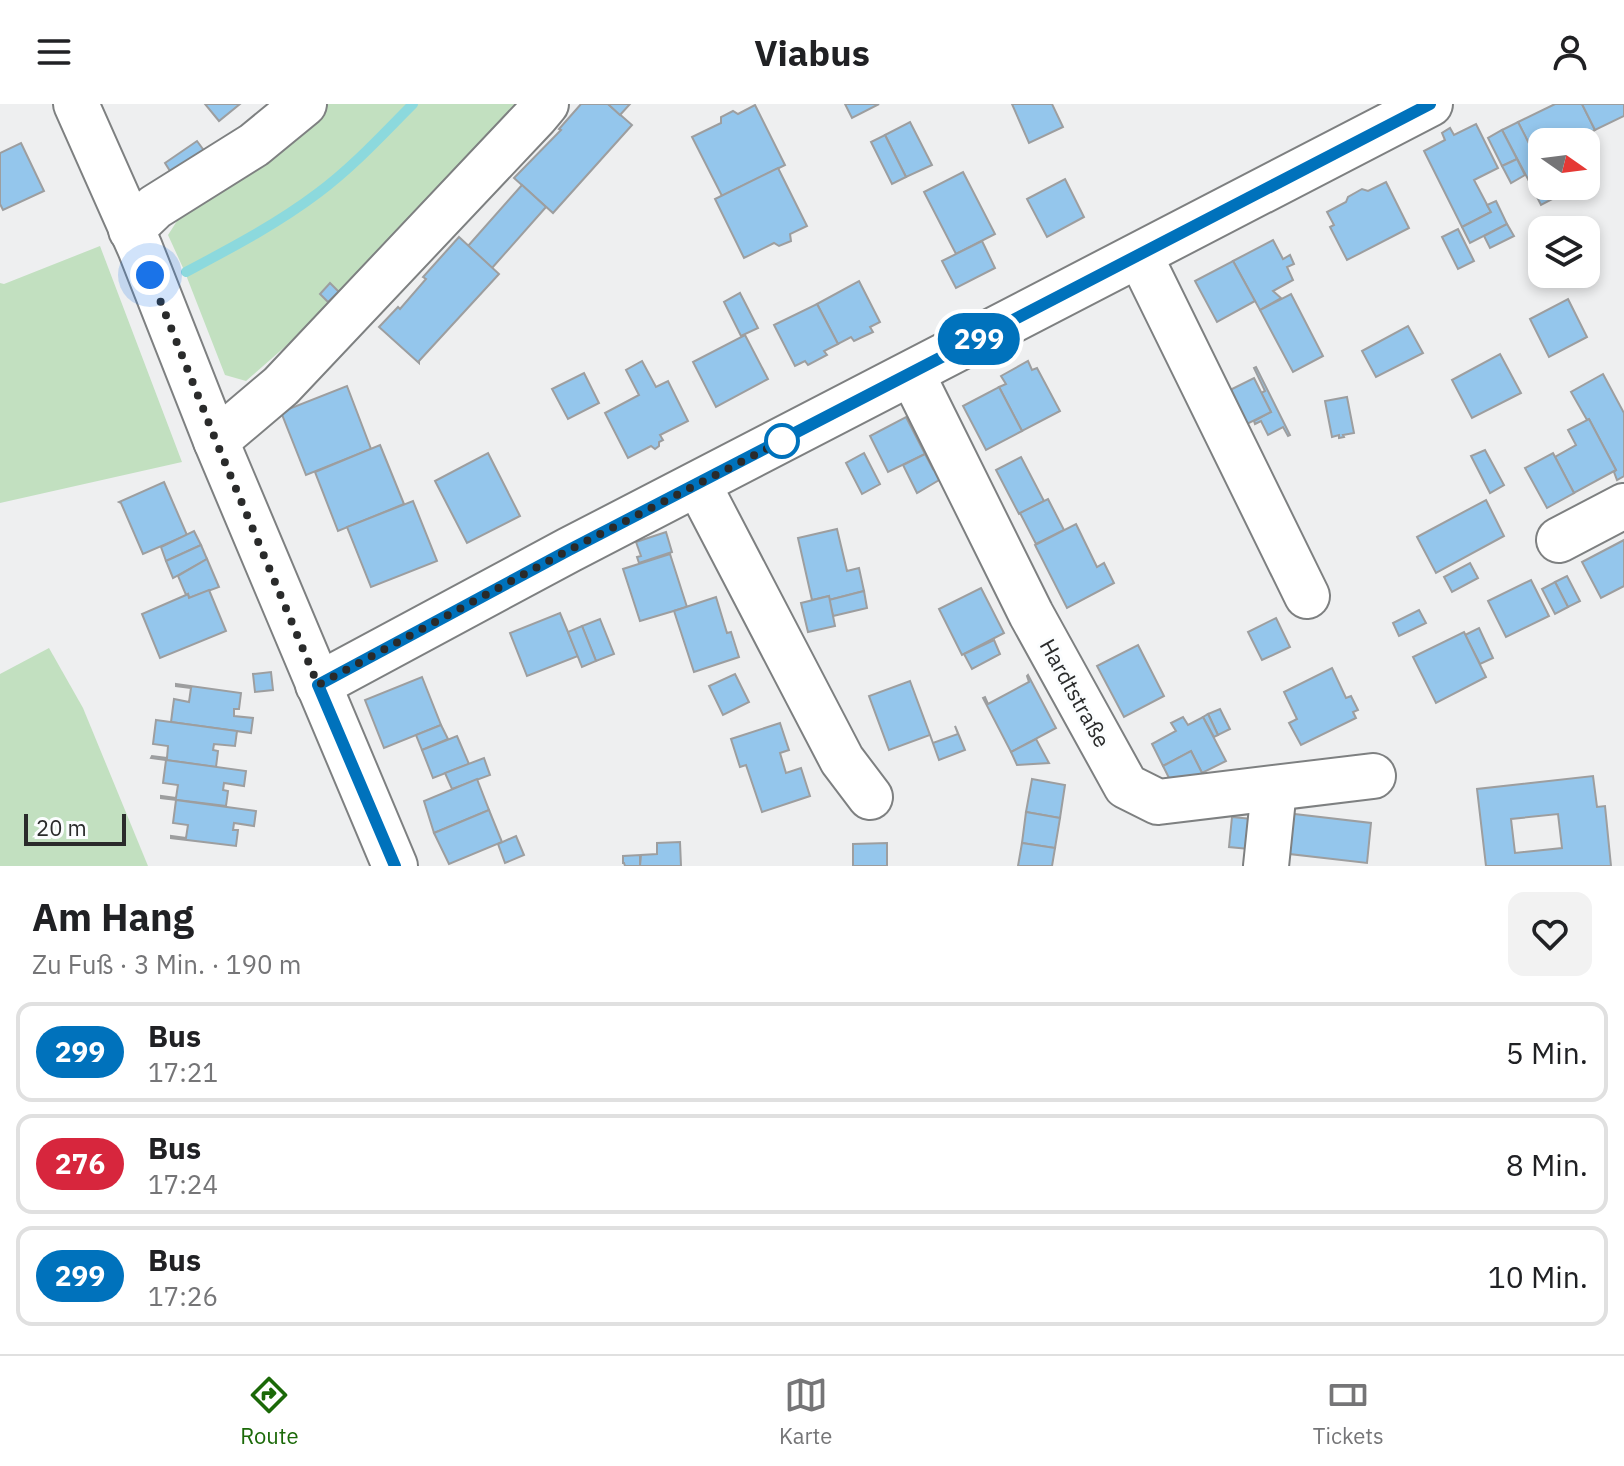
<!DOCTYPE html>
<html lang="de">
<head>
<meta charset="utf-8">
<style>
	:root { --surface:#fff; --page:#f2f2f2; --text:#202124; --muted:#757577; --line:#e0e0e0; --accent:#1b6908 }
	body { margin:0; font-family:"IBM Plex Sans",sans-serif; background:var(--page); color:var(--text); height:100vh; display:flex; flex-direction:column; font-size:30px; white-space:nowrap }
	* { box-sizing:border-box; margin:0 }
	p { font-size:26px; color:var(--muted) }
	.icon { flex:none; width:44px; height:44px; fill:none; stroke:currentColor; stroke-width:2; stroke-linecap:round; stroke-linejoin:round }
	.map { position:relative; height:762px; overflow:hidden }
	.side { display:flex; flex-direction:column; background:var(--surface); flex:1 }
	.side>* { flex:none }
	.badge { padding:0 16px; border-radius:26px; font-size:28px; line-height:52px }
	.needle { width:52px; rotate:104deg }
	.controls { position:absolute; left:1528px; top:24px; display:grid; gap:16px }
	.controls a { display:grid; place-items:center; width:72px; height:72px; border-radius:16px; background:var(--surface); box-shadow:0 4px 12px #0003; font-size:40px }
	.scale { position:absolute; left:24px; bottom:20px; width:102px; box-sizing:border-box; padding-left:8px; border:4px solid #2a2b2b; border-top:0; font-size:22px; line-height:28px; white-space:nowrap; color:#2a2b2b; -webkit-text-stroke:6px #fbfdfe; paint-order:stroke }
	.you { position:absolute; width:40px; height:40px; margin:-20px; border:6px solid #fff; border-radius:50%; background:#1a73e8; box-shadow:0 0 0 12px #1a73e833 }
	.map>.badge { position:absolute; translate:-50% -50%; box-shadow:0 0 0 4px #fff }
	.round { display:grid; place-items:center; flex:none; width:84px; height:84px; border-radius:16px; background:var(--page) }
	.head { display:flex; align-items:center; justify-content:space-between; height:136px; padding:0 32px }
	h1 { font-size:38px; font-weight:700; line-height:60px }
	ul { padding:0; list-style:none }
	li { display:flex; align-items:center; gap:24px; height:100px; margin:0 16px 12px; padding:0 16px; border:4px solid var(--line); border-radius:16px }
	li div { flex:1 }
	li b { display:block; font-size:30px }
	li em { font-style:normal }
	li .badge { min-width:88px; font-weight:700; text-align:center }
	header { display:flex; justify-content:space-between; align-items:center; height:104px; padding:0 32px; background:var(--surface); font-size:36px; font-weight:700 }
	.tab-bar { display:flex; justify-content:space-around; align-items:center; height:112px; border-top:2px solid var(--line); background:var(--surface); font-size:22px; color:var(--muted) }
	.tab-bar a { display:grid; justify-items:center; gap:4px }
	.tab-bar .current { color:var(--accent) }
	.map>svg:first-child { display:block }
</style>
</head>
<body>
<header><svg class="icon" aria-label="menu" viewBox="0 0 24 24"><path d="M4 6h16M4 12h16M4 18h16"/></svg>Viabus<svg class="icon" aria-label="person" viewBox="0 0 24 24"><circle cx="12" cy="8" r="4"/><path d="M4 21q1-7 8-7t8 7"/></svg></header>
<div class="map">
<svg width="1624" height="762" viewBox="0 0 1624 762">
	<rect width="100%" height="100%" fill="#eeeff0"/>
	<g fill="#c2e0c0">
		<path d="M328,0H409C383,26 358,53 329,76C285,113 234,140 184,166L168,131L186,103L290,30Z"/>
		<path d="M416,0H520L287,241L246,277L225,271L186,171C235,146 283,119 327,85C360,60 387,29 416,0Z"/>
		<path d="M100,142L182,358L0,399V179L4,180Z"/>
		<path d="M49,544L83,604L148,762H0V570Z"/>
	</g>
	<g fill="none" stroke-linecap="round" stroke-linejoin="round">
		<path stroke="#8cd9dd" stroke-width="10" d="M186,168C231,144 277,120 318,89C353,63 382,31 413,0"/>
	</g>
	<g fill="#94c6ec" stroke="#9d9e9f" stroke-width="2" fill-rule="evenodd">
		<path d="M205,0H240L219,17Z"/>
		<path d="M581,0H608L632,21L553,109L514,74L561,26L559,25Z"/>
		<path d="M608,0H630L620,11Z"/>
		<path d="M845,0H879L852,14Z"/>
		<path d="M1012,0H1052L1063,23L1029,39Z"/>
		<path d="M1555,0H1582L1595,26L1572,38H1542V53L1537,56L1518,18Z"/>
		<path d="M1582,0H1624V12L1595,26Z"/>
		<path d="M755,1L785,61L722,92L692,33L721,19V13L733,7L738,10Z"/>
		<path d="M910,18L932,61L906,73L885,31Z"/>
		<path d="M1518,18L1542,65V70L1529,77L1502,26Z"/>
		<path d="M1476,20L1498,64L1474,76L1491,108L1462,123L1424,47L1445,36L1442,29L1450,24L1454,31Z"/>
		<path d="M1502,26L1517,55L1502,62L1488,34Z"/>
		<path d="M885,31L906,73L892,80L871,38Z"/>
		<path d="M197,37L208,52L175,75L165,59Z"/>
		<path d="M21,39L44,87L3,106L0,100V49Z"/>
		<path d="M1517,55L1525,71L1511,79L1502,62Z"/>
		<path d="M778,64L807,122L790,130L791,137L779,142L774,139L744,154L715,95Z"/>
		<path d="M963,68L995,130L956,150L924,88Z"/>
		<path d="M1542,70V82H1553L1558,92L1541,101L1529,77Z"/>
		<path d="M1065,75L1084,113L1047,133L1027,95Z"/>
		<path d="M1386,78L1409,124L1347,156L1330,123L1334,121L1327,108L1346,98L1348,93L1362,85L1368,87Z"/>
		<path d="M522,81L546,103L492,164L468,142Z"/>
		<path d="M1496,97L1507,120L1470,139L1462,123L1491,108L1487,101Z"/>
		<path d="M1507,120L1514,132L1490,144L1484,132Z"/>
		<path d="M1458,125L1474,157L1458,165L1442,133Z"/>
		<path d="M459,133L499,170L419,257V259L379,223L398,203L400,205L426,175L423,173Z"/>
		<path d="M1273,136L1283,155L1290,151L1294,160L1287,163L1293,176L1273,187L1281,194L1260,206L1233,157Z"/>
		<path d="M982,137L995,164L956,184L942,157Z"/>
		<path d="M1233,157L1255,197L1217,218L1195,177Z"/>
		<path d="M859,177L880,218L870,223L873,228L854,237L851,233L838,240L817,200Z"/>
		<path d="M330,179L339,188L328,198L320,190Z"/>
		<path d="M740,189L758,224L741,232L724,198Z"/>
		<path d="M1291,190L1323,252L1293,268L1260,206Z"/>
		<path d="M1568,195L1587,233L1549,253L1530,215Z"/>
		<path d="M817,200L838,240L824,247L827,251L808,261L805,257L795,262L774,221Z"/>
		<path d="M1408,222L1423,249L1376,273L1362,247Z"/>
		<path d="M745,231L768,275L716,303L693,258Z"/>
		<path d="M1500,250L1521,289L1472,314L1452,276Z"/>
		<path d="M642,257L656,283L668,277L688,317L660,331L663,336L659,338V342L655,345L651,342L628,354L605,309L639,291L626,266Z"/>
		<path d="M1028,257L1032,266L1037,264L1060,307L1022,327L999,283L1006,280L1001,272Z"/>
		<path d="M1256,263L1290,331L1288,332L1283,323L1268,331L1261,317L1255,320L1254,317L1271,308L1261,289L1265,287L1254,264Z"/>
		<path d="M584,269L599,299L568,315L552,285Z"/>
		<path d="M1603,270L1624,309V372L1617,376L1614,368L1616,366L1589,315L1587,316L1571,288Z"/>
		<path d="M1254,274L1271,308L1239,324L1222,290Z"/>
		<path d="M347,282L371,345L306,371L281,308Z"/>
		<path d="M999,283L1022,327L986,346L963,302Z"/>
		<path d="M1347,293L1354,329L1343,331L1344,333L1339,334V331L1332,333L1325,297Z"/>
		<path d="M906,313L925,350L888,368L870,332Z"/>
		<path d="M1589,315L1616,366L1574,389L1555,353L1576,341L1568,326Z"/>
		<path d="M380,341L404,400L338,427L315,368Z"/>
		<path d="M1485,346L1504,381L1490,389L1471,352Z"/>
		<path d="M488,349L520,412L467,439L435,377Z"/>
		<path d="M864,349L880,380L862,390L846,359Z"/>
		<path d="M1553,349L1574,389L1547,404L1525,364Z"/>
		<path d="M925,350L933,365L940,361L946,372L917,389L903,361Z"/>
		<path d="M1021,353L1044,397L1019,410L996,366Z"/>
		<path d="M164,378L187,431L143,450L121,399L119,398Z"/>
		<path d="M1048,395L1064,426L1036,440L1020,409Z"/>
		<path d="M1486,396L1504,432L1436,469L1417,433Z"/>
		<path d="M413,397L437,457L371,483L347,423Z"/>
		<path d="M1076,420L1097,463L1104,459L1114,479L1067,504L1035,441Z"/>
		<path d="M837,425L847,467L859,464L864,487L829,496V492L812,496L798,434Z"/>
		<path d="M194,427L201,441L166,457L161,443Z"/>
		<path d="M666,428L672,448L639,459L637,453L641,452L636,438Z"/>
		<path d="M1624,436V482L1601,494L1582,458Z"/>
		<path d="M201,441L207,455L173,474L166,457Z"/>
		<path d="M670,450L687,503L640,517L623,465Z"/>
		<path d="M207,455L219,483L189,494L188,490L186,491L178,472Z"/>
		<path d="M1470,459L1478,474L1452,488L1444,473Z"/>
		<path d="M1567,472L1580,497L1568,503L1555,478Z"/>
		<path d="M1531,476L1549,512L1506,533L1488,497Z"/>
		<path d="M1555,478L1568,503L1555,510L1542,485Z"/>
		<path d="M981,484L1004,529L962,551L939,505Z"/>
		<path d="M209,486L226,527L160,554L142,510L186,491L188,490L189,494Z"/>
		<path d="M864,487L867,504L833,512L829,496Z"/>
		<path d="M829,492L835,522L808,528L801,499Z"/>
		<path d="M716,493L727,529L731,528L739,553L694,568L674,507Z"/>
		<path d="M1419,506L1426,519L1399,532L1393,519Z"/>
		<path d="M560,509L578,552L527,572L510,529Z"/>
		<path d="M1276,514L1290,543L1262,556L1248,528Z"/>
		<path d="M600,515L614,550L596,557L582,522Z"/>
		<path d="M582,522L596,557L582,563L568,528Z"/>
		<path d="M1479,524L1493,554L1480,560L1465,531Z"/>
		<path d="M1464,528L1486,573L1436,599L1413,553Z"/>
		<path d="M994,536L1000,550L972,565L964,550Z"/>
		<path d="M1138,541L1164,592L1124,613L1097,562Z"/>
		<path d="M1332,564L1346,594L1351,592L1358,606L1353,608L1356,614L1301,641L1289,619L1297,615L1284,588Z"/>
		<path d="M271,568L273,586L255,588L253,570Z"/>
		<path d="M735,570L749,598L723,611L709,582Z"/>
		<path d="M1028,571L1056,624L1011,648L983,594L985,593L988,600L1029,578L1027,572Z"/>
		<path d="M422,573L441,621L384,644L365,596Z"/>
		<path d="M910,577L930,631L889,646L869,592Z"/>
		<path d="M176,580L241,589L239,605H234V612L253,614L251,629L171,618L174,595L189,598L191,584L176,582Z"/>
		<path d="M1220,605L1230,625L1218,631L1208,610Z"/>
		<path d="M1208,610L1218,631L1214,633L1203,613Z"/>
		<path d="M1183,613L1188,621L1203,613L1226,657L1202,669L1191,647L1163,662L1152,640L1176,627L1171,619Z"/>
		<path d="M156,616L237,627L235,642L214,640L213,646L218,647L216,663L151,654L152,652L167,654L168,642L153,640Z"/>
		<path d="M780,619L789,646L780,649L786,669L801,664L810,692L762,708L746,661L740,663L731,635Z"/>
		<path d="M441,621L448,635L422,646L416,631Z"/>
		<path d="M955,622L965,646L939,656L930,631L933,639L958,630Z"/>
		<path d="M457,632L469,660L433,674L422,646Z"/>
		<path d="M1036,635L1049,659L1017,661L1011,648Z"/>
		<path d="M1191,647L1206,677L1173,682L1163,662Z"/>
		<path d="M484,654L490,671L452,685L445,669Z"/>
		<path d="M166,656L246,667L244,682L224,679L223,686L228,687L226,702L161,694V692L176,694L178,681L163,679Z"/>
		<path d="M1593,672L1597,703L1605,702L1611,762H1486L1477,685ZM1558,710L1562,744L1515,749L1511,715Z"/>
		<path d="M477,675L489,706L434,729L424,697Z"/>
		<path d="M1032,675L1065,681L1060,714L1026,708Z"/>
		<path d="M176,696L256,707L254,722L234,719L233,726H238L236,742L171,734V732L186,734L188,721L173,719Z"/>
		<path d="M489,706L502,738L449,760L434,729Z"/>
		<path d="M1026,708L1060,714L1055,744L1022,739Z"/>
		<path d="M1286,709L1371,719L1367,759L1281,749Z"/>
		<path d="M1232,713L1262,716L1259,746L1229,743Z"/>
		<path d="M516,732L524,751L505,759L498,740Z"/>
		<path d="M680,738L681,762H640L641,751L657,750V739Z"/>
		<path d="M887,739V762H853V740Z"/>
		<path d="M1022,739L1055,744L1052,762H1018Z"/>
		<path d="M640,751V762H625L624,759H623V752Z"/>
	</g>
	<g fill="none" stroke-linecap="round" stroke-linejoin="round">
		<defs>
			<g id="minor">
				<path d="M76,0L140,144L216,337L395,762"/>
				<path d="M131,126L155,103L254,41L304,0"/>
				<path d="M1140,152L1307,492"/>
				<path d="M912,270L1031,510L1126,682L1158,698L1373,672"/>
				<path d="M216,337L281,282L536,12L546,0"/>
				<path d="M698,380L842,656L870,693"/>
				<path d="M1559,436L1624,402"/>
				<path d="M318,581L569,446L1430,0"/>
				<path d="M1266,762L1274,685"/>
			</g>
		</defs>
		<use href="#minor" stroke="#7e8081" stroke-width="48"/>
		<use href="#minor" stroke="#fff" stroke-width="44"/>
	</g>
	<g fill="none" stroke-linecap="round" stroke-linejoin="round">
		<defs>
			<path id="line" d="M395,762L318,581L569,446L1430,0"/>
		</defs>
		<use href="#line" stroke="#fff" stroke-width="18"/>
		<use href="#line" stroke="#0072bc" stroke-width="12"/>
		<path stroke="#2a2b2b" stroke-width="8" stroke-dasharray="0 14.4" d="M150,171L216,337L318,581L569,446L782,337"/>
	</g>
	<circle fill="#fff" stroke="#0072bc" stroke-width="4" cx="782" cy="337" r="16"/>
	<g text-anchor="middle" stroke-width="6" stroke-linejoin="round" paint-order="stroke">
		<g font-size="22" fill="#2a2b2b" stroke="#fbfdfe">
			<text transform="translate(1075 589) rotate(61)" y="8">Hardtstraße</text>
		</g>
	</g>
</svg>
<div class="controls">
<a><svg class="needle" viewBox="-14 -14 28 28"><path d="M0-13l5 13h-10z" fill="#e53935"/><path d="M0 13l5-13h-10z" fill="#757577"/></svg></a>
<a><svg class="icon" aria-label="layers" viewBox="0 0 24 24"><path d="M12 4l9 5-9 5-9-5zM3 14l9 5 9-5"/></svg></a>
</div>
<div class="scale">20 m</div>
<div class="you" style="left:150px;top:171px"></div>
<b class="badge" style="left:979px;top:235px;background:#0072bc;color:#fff">299</b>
</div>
<section class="side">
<div class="head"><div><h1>Am Hang</h1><p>Zu Fuß · 3 Min. · 190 m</p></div><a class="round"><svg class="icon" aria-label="heart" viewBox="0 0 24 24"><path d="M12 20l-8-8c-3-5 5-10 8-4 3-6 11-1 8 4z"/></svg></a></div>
<ul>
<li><span class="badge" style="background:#0072bc;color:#fff">299</span><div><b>Bus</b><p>17:21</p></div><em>5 Min.</em></li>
<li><span class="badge" style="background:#d7263d;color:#fff">276</span><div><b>Bus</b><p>17:24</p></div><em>8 Min.</em></li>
<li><span class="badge" style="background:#0072bc;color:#fff">299</span><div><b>Bus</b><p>17:26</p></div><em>10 Min.</em></li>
</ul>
</section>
<nav class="tab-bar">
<a class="current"><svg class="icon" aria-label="directions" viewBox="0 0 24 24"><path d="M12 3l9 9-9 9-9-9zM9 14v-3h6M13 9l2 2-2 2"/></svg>Route</a>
<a><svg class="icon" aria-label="map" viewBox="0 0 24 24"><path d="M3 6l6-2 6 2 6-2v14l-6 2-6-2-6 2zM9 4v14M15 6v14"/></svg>Karte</a>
<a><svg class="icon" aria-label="tickets" viewBox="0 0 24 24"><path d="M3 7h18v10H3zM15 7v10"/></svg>Tickets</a>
</nav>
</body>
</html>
